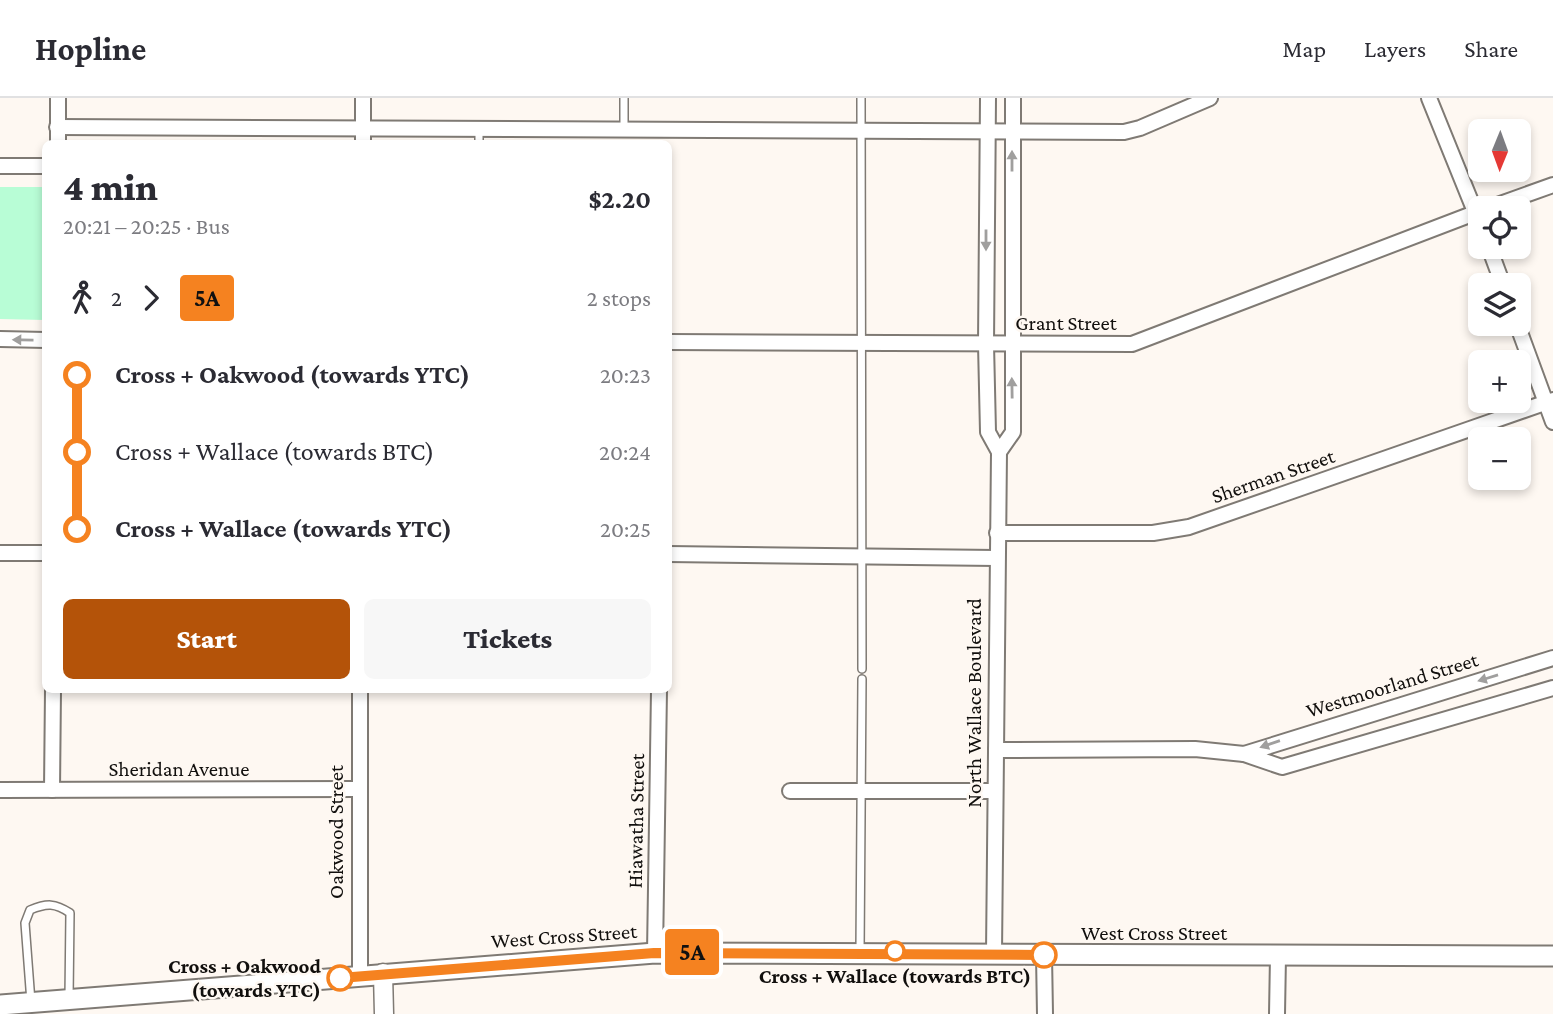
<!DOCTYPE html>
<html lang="en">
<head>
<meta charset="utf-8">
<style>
	:root { --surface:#fff; --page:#f7f7f7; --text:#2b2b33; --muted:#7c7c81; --line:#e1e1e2; --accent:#b45309 }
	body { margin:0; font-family:"Crimson Pro",serif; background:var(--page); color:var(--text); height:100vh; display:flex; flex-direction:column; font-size:26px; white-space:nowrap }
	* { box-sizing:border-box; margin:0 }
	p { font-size:23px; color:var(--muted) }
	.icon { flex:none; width:38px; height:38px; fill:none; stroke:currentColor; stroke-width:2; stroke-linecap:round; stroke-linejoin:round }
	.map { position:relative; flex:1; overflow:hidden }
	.side { position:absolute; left:42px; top:42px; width:630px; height:553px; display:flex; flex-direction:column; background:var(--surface); border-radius:10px; box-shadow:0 4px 10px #0003 }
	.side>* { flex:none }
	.badge { padding:0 14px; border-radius:5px; font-size:24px; line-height:46px }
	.needle { width:46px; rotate:181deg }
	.buttons { position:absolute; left:1468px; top:21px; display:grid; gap:14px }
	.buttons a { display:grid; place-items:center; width:63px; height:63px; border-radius:10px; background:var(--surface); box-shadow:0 4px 10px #0003; font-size:35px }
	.map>.badge { position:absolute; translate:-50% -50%; box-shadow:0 0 0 4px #fff }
	.legs { display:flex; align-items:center; gap:10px; height:77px; padding:0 21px; font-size:23px }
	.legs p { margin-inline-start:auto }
	.head { display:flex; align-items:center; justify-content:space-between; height:119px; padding:0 21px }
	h1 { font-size:38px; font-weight:800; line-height:52px }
	.button { display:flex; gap:14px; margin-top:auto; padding:14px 21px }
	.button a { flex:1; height:80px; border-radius:10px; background:var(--accent); color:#fff; font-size:28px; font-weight:800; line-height:80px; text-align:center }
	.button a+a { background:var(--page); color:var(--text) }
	ul { padding:0 21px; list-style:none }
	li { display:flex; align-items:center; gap:24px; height:77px; font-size:26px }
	li i { display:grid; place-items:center; width:10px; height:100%; margin:0 9px; background:currentColor }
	li i::after { content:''; width:18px; height:18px; margin:-9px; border:5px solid; border-radius:50%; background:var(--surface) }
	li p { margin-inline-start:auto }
	li:first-child i { background:linear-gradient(#0000 50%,currentColor 0) }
	li:last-child i { background:linear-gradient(currentColor 50%,#0000 0) }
	header { display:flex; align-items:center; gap:42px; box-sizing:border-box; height:98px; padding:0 35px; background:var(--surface); border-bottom:2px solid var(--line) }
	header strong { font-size:33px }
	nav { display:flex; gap:38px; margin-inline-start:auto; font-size:24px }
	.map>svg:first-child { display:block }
</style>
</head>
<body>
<header>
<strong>Hopline</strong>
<nav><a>Map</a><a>Layers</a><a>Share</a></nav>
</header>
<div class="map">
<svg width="1553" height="916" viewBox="0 0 1553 916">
	<rect width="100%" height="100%" fill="#fef8f2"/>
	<path fill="#b8fdd6" d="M0,89H45V222L0,221Z"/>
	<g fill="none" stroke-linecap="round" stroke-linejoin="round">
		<defs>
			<g id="service">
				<path d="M624,0V30"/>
				<path d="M861,0L862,571"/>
				<path d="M479,46V30"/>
				<path d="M860,853L862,581"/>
				<path d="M31,904L25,825L30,812C47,805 55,805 70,815L69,900"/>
			</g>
			<g id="minor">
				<path d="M58,0V46"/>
				<path d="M363,0V46"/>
				<path d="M988,0L986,246L988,334L999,354L994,856"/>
				<path d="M1429,0L1480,126"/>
				<path d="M57,29L1124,34L1140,30L1210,0"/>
				<path d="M0,68H46"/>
				<path d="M1489,110L1553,87"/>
				<path d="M1489,149L1503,187"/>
				<path d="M1517,226L1553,324"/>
				<path d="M0,241L46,242"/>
				<path d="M668,244L1132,246L1480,113"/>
				<path d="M999,354L1013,334V0"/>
				<path d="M997,435H1153L1189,429L1553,302"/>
				<path d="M0,455H46"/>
				<path d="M668,456L996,460"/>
				<path d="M1553,560L1244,656L1282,669L1553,590"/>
				<path d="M360,592V877"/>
				<path d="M996,652L1195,651L1244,656"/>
				<path d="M0,692L359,691"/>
				<path d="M52,692L53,592"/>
				<path d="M790,693H995"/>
				<path d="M655,855L659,592"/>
				<path d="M1044,857L1045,916"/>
				<path d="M1277,916L1278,858"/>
			</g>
			<path id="tertiary" d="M383,875L384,916"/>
			<path id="secondary" d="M0,907L655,855L1553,858"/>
		</defs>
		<use href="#service" stroke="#7f7a74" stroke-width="10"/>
		<use href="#minor" stroke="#7f7a74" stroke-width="18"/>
		<use href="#tertiary" stroke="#7f7a74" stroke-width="21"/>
		<use href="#secondary" stroke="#7f7a74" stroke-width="23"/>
		<use href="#service" stroke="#fff" stroke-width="7"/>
		<use href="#minor" stroke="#fff" stroke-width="14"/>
		<use href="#tertiary" stroke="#fff" stroke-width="18"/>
		<use href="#secondary" stroke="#fff" stroke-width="19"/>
	</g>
	<defs><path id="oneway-solid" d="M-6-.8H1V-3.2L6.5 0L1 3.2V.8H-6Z" transform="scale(1.75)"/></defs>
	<g fill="#a09f9e">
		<use href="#oneway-solid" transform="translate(1012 63) rotate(-90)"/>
		<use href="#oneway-solid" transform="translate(986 142) rotate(90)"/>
		<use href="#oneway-solid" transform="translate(23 242) rotate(-179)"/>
		<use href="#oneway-solid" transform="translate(1012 290) rotate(-91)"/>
		<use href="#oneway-solid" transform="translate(1488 580) rotate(163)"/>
		<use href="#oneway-solid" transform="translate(1270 646) rotate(161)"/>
	</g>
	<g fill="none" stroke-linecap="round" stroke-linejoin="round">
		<defs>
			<path id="line-1" d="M340,880L654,855L1044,857"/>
		</defs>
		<use href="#line-1" stroke="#fff" stroke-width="16"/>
		<use href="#line-1" stroke="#f58220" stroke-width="10"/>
	</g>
	<g fill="#fff" stroke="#f58220" stroke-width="3.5">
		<circle cx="895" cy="853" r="9"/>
		<circle cx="1044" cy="857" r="12"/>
		<circle cx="340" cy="880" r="12"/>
	</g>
	<g text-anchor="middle" stroke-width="5" stroke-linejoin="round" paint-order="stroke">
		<g font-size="21" fill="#110f0d" stroke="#fef8f2">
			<text x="1066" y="232">Grant Street</text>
			<text transform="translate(1273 378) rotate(-19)" y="7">Sherman Street</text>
			<text transform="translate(1392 587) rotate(-17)" y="7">Westmoorland Street</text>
			<text transform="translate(974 605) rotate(-90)" y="7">North Wallace Boulevard</text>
			<text x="179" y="678">Sheridan Avenue</text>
			<text transform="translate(636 723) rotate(-89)" y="7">Hiawatha Street</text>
			<text transform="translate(336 734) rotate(-90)" y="7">Oakwood Street</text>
			<text x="1154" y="842">West Cross Street</text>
			<text transform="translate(564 838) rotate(-4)" y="7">West Cross Street</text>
		</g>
		<g font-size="21" font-weight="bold" fill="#110f0d" stroke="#fef8f2" text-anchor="end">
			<text x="321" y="875">Cross + Oakwood<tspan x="321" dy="24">(towards YTC)</tspan></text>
			<text x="895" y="885" text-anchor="middle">Cross + Wallace (towards BTC)</text>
		</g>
	</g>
</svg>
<div class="buttons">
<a><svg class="needle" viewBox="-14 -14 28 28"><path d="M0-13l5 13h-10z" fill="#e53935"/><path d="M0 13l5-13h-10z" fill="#7c7c81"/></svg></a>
<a><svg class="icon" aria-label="locate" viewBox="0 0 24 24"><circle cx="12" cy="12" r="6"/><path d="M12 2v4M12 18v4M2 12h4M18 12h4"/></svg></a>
<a><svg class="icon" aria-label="layers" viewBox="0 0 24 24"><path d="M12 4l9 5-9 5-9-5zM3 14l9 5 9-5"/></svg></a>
<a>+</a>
<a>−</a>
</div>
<b class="badge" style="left:692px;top:854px;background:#f58220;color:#111">5A</b>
<section class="side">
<div class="head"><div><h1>4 min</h1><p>20:21 – 20:25 · Bus</p></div><b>$2.20</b></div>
<div class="legs"><svg class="icon" aria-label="walk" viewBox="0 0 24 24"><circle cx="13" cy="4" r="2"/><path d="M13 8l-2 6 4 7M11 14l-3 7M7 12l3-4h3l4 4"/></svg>2<svg class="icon" aria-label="forward" viewBox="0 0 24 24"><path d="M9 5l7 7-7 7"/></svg><b class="badge" style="background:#f58220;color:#111">5A</b><p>2 stops</p></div>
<ul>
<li><i style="color:#f58220"></i><b>Cross + Oakwood (towards YTC)</b><p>20:23</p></li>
<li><i style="color:#f58220"></i><span>Cross + Wallace (towards BTC)</span><p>20:24</p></li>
<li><i style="color:#f58220"></i><b>Cross + Wallace (towards YTC)</b><p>20:25</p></li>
</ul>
<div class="button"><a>Start</a><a>Tickets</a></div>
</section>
</div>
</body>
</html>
